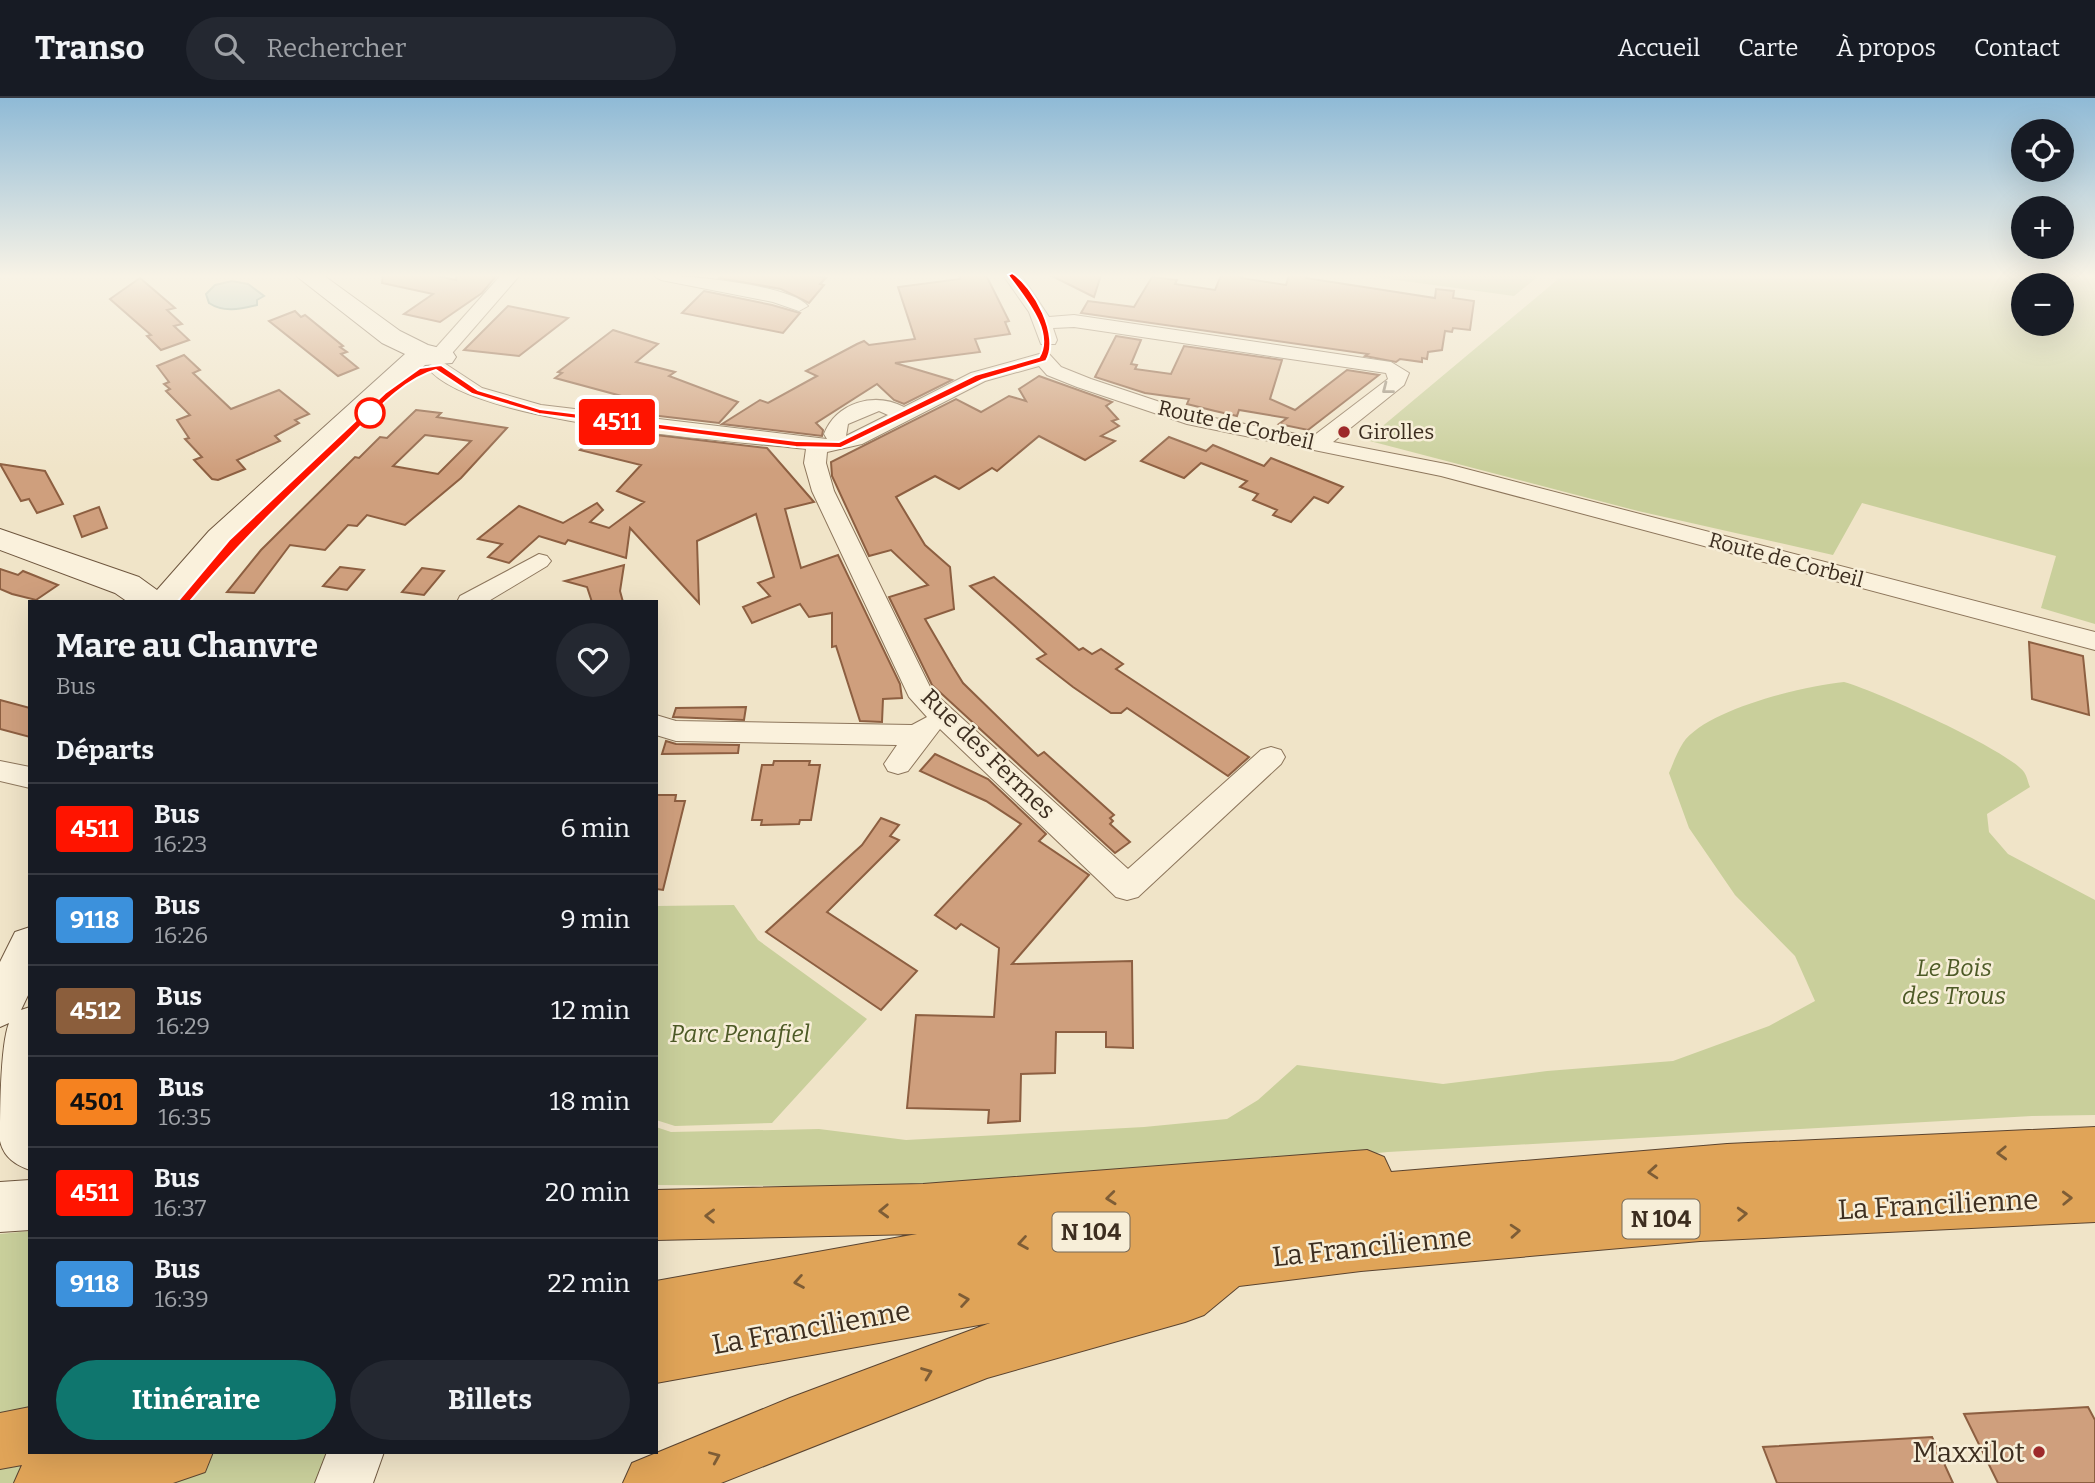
<!DOCTYPE html>
<html lang="fr">
<head>
<meta charset="utf-8">
<style>
	:root { --surface:#171b24; --page:#242831; --text:#f1f3f6; --muted:#9ea1a6; --line:#363941; --accent:#0f766e }
	body { margin:0; font-family:Bitter,serif; background:var(--page); color:var(--text); height:100vh; display:flex; flex-direction:column; font-size:26px; white-space:nowrap }
	* { box-sizing:border-box; margin:0 }
	p { font-size:23px; color:var(--muted) }
	.icon { flex:none; width:38px; height:38px; fill:none; stroke:currentColor; stroke-width:2; stroke-linecap:round; stroke-linejoin:round }
	.map { position:relative; flex:1; overflow:hidden }
	.drawer { position:absolute; left:28px; top:502px; width:630px; height:854px; display:flex; flex-direction:column; background:var(--surface); border-radius:0px; box-shadow:0 7px 28px #0002 }
	.drawer>* { flex:none }
	.badge { padding:0 14px; border-radius:5px; font-size:24px; line-height:46px }
	.fabs { position:absolute; left:2011px; top:21px; display:grid; gap:14px }
	.fabs a { display:grid; place-items:center; width:63px; height:63px; border-radius:50%; background:var(--surface); box-shadow:0 7px 28px #0002; font-size:35px }
	.map>.badge { position:absolute; translate:-50% -50%; box-shadow:0 0 0 4px #fff }
	h2 { padding:0 28px; font-size:26px; line-height:63px }
	.round { display:grid; place-items:center; flex:none; width:74px; height:74px; border-radius:37px; background:var(--page) }
	.overview { display:flex; align-items:center; justify-content:space-between; height:119px; padding:0 28px }
	h1 { font-size:33px; font-weight:700; line-height:52px }
	.action { display:flex; gap:14px; margin-top:auto; padding:14px 28px }
	.action a { flex:1; height:80px; border-radius:42px; background:var(--accent); color:#fff; font-size:28px; font-weight:700; line-height:80px; text-align:center }
	.action a+a { background:var(--page); color:var(--text) }
	ul { padding:0; list-style:none }
	li { display:flex; align-items:center; gap:21px; height:91px; padding:0 28px; border-top:2px solid var(--line) }
	li div { flex:1 }
	li b { display:block; font-size:26px }
	li em { font-style:normal }
	li .badge { min-width:77px; font-weight:700; text-align:center }
	header { display:flex; align-items:center; gap:42px; box-sizing:border-box; height:98px; padding:0 35px; background:var(--surface); border-bottom:2px solid var(--line) }
	header strong { font-size:33px }
	nav { display:flex; gap:38px; margin-inline-start:auto; font-size:24px }
	.search { width:490px; height:63px; background:var(--page); display:flex; align-items:center; gap:18px; box-sizing:border-box; padding:0 24px; border-radius:38px; color:var(--muted); font-size:26px }
	.map>svg:first-child { display:block }
</style>
</head>
<body>
<header>
<strong>Transo</strong>
<div class="search"><svg class="icon" aria-label="search" viewBox="0 0 24 24"><circle cx="10" cy="10" r="6"/><path d="M15 15l6 6"/></svg>Rechercher</div>
<nav><a>Accueil</a><a>Carte</a><a>À propos</a><a>Contact</a></nav>
</header>
<div class="map">
<svg width="2095" height="1385" viewBox="0 0 2095 1385">
	<rect width="100%" height="100%" fill="#f0e4c8"/>
	<g fill="#c9cf9b" fill-rule="evenodd">
		<path d="M1563,177H2095V526L2041,510L2056,458L1862,405L1833,457L1638,413L1366,342ZM2062,187V226H2023V187Z"/>
		<path d="M1844,584C1874,592 2008,652 2024,674C2027,678 2028,685 2030,689L1987,716L1989,734L2008,756L2095,802V1017L2032,1018L1388,1054L1182,1073L911,1089L656,1087V1029L671,1034L819,1031L906,1042L1144,1029L1227,1021L1258,1002L1297,967L1443,986L1547,973L1673,963L1769,928L1815,903L1795,858L1735,797L1689,730L1669,675C1673,666 1677,654 1683,645C1706,611 1804,588 1844,584Z"/>
		<path d="M734,807L758,842L867,921L772,1025L675,1028L656,1022V808Z"/>
		<path d="M30,1133V1354L332,1355L321,1385H0V1136Z"/>
	</g>
	<path fill="#bfc49a" d="M1360,177H1540L1514,198Z"/>
	<path fill="#a9c4bc" stroke="#6f938a" stroke-width="2" d="M232,183L248,186L264,198L257,202V207C240,211 224,215 209,205L206,196L215,187Z"/>
	<g fill="#cf9f7d" stroke="#8d5f41" stroke-width="2" fill-rule="evenodd">
		<path d="M383,177H433L456,182L457,177H497L482,195L440,224L404,216L433,196L382,185Z"/>
		<path d="M721,177H809L826,180L820,186L824,187L809,205L781,191L719,180Z"/>
		<path d="M959,177H986L1009,223L1005,224L1010,236L975,241L980,254L895,265L952,282L904,306L894,302L877,286L816,325L823,332L822,338L722,326L760,302L768,305L817,278L806,273L857,246L864,243L869,247L915,241L898,189L960,181Z"/>
		<path d="M1050,177H1101L1094,199Z"/>
		<path d="M1221,177H1242L1241,180L1286,187L1289,177H1307L1306,180L1435,200L1436,191L1454,193L1453,200L1474,203L1470,232L1453,230L1452,234L1445,233L1442,252L1428,254L1427,261L1422,260V264L1400,261L1396,264L1365,258L1368,256L1081,215L1088,203L1134,209L1152,179L1177,182L1175,186L1215,192Z"/>
		<path d="M140,180L175,210L167,212L182,226L174,228L189,242L161,252L147,238L151,237L110,201Z"/>
		<path d="M704,193L772,207L800,215L783,235L682,215Z"/>
		<path d="M508,208L568,220L519,258L464,252Z"/>
		<path d="M295,213L301,219L305,217L343,248L340,249L347,254L341,256L358,270L338,278L269,223Z"/>
		<path d="M613,232L658,246L636,264L675,274L669,278L738,304L719,325L625,314L640,303L555,280L562,275L558,274Z"/>
		<path d="M1116,238L1141,242L1131,266L1137,267L1135,271L1171,276L1184,248L1282,262L1270,301L1295,312L1347,272L1379,277L1308,332L1279,326L1287,320L1239,312L1237,318L1215,313L1187,306L1189,301L1145,295L1095,279Z"/>
		<path d="M184,257L200,272L193,275L231,311L279,292L309,316L295,322L299,325L275,338L280,343L237,362L245,371L218,382L212,381L194,362L202,359L185,341L189,340L177,322L190,317L166,293L170,291L164,286L169,284L157,268Z"/>
		<path d="M1039,278L1112,304L1106,308L1118,321L1112,323L1119,328L1101,338L1115,343L1085,362L1039,338L997,373L992,370L959,391L935,378L896,399L925,447L950,469L954,511L925,521L953,569L963,585L1038,658L1044,654L1114,717L1110,720L1113,723L1110,726L1130,744L1115,755L932,587L889,499L928,487L891,452L869,458L832,378L831,364L956,301L981,314L1009,298L1026,303L1019,291Z"/>
		<path d="M416,312L441,315L437,319L507,330L461,380L405,427L367,417L357,428L348,427L325,452L290,447L254,495L227,494L261,452L355,359L359,360L380,339L387,340ZM425,337L471,343L438,376L393,368Z"/>
		<path d="M605,331L767,350L814,404L785,411L801,470L838,457L900,586L902,600L883,601L882,624L860,623L836,548L832,549V515L809,519L800,506L752,525L743,509L770,498L758,485L774,479L756,416L697,443L699,505L630,430L626,460L568,442L565,446L539,438L509,465L488,459L502,446L478,441L519,408L563,425L597,405L603,412L590,424L609,430L644,404L617,393L641,367L580,352Z"/>
		<path d="M1169,339L1206,353L1213,347L1264,368L1271,360L1343,389L1328,405L1314,399L1291,424L1273,417L1277,412L1253,402L1258,396L1240,389L1247,383L1201,365L1184,380L1141,363Z"/>
		<path d="M0,366L45,373L63,406L37,415L29,401L21,403Z"/>
		<path d="M99,409L107,430L82,439L74,418Z"/>
		<path d="M624,467L620,493L623,504H592L587,489L565,483Z"/>
		<path d="M340,469L364,472L347,492L323,488Z"/>
		<path d="M422,470L444,473L424,497L402,494Z"/>
		<path d="M0,471L18,477L23,473L58,487L36,502L12,496L0,491Z"/>
		<path d="M994,479L1079,552L1083,550L1092,556L1101,551L1123,566L1116,571L1249,659L1228,678L1127,610L1121,615H1111L1073,589L1037,561L1046,556L970,488Z"/>
		<path d="M2029,544L2083,558L2089,617L2032,601Z"/>
		<path d="M0,602L30,610V639L0,631Z"/>
		<path d="M746,609L744,622L673,619L676,610Z"/>
		<path d="M666,643L676,646L739,647L738,655L662,656Z"/>
		<path d="M935,656L988,681L1046,736L1039,743L1089,777L1012,866L1132,863L1133,950L1106,949V934H1056L1055,975L1021,976L1020,1023L988,1025L989,1012L907,1010L916,917L994,919L999,850L961,826L956,831L935,817L1021,726L986,703L920,673Z"/>
		<path d="M774,663H810L809,667H820L811,722H800L799,726L761,727L762,722H752L762,667H773Z"/>
		<path d="M656,697H676L675,703H685L663,792L656,791Z"/>
		<path d="M881,720L899,727L890,738L899,742L827,814L917,873L881,912L766,834L862,747Z"/>
		<path d="M2088,1309L2095,1322V1385H1998L1964,1316Z"/>
		<path d="M1932,1339L1953,1385H1777L1763,1349Z"/>
	</g>
	<g fill="none" stroke-linecap="round" stroke-linejoin="round">
		<defs>
			<g id="street">
				<path d="M501,177H520L447,261H433L430,257L433,253Z"/>
				<path d="M652,177C682,177 790,186 808,208L799,213L773,204L661,182Z"/>
				<path d="M1003,177H1021L1049,219L1074,217L1391,264L1409,275L1404,287L1333,344L1451,367L2095,534V552L1441,378L1187,326L1077,289L1047,277L1039,268L985,283L862,346L827,354L826,365L834,393L932,593L1128,771L1261,652L1271,649L1281,652L1285,659L1281,666L1138,799L1127,802L1116,799L940,631L908,673L898,676L888,673L884,666L897,647L676,643L656,637V617L676,623L912,627L927,619L909,599L812,393L804,365L806,351C729,342 470,327 427,269L437,263L444,265L482,290L541,307L827,341L824,336C836,305 874,293 904,309L971,275L1043,255L1050,257L1061,269L1091,281L1199,317L1312,339L1388,281L1386,275L1074,229L1053,230L1057,242L1055,246H1041L1029,214ZM879,313L888,317L846,338L848,326Z"/>
				<path d="M539,456L547,458L551,463L547,468L487,504H457L460,498Z"/>
				<path d="M0,663L30,669V690L0,683Z"/>
			</g>
			<g id="secondary">
				<path d="M295,177H323L400,233L428,247L452,253L456,259L452,265L425,267L405,285L231,447L183,504H128L115,495L0,452V431L139,479L157,492L209,433L405,256L382,245Z"/>
				<path d="M30,829V893L21,912L30,909V1072C16,1067 4,1060 0,1043C0,1019 0,948 9,925L0,929V864L15,834Z"/>
				<path d="M30,1082V1132L0,1134V1084Z"/>
				<path d="M327,1354H384L373,1385H315Z"/>
			</g>
			<g id="highway">
				<path d="M2095,1029V1124L1700,1143L1361,1173L1239,1188L1204,1217L1185,1224L987,1280L721,1385H623L632,1365L790,1300L990,1225L656,1285V1183L917,1136L656,1142V1092L923,1086L1367,1052L1384,1059L1391,1074L1727,1046Z"/>
				<path d="M30,1309V1354H213L205,1374L173,1385H14L22,1367L0,1371V1315Z"/>
			</g>
		</defs>
		<use href="#street" stroke="#8d765c" stroke-width="2"/>
		<use href="#secondary" stroke="#6f573f" stroke-width="2"/>
		<use href="#highway" stroke="#5b4430" stroke-width="2"/>
		<use href="#street" fill="#faf1dc" fill-rule="evenodd"/>
		<use href="#secondary" fill="#faf1dc" fill-rule="evenodd"/>
		<use href="#highway" fill="#e0a458" fill-rule="evenodd"/>
	</g>
	<defs><path id="oneway-chevron" d="M-2-3.5L2.5 0L-2 3.5" fill="none" stroke-width="1.6" stroke-linecap="round" stroke-linejoin="round" transform="scale(1.75)"/></defs>
	<use stroke="#9c907e" href="#oneway-chevron" transform="translate(1387 291) rotate(142)"/>
	<g stroke="#7e5d36">
		<use href="#oneway-chevron" transform="translate(2002 1055) rotate(178)"/>
		<use href="#oneway-chevron" transform="translate(1653 1074) rotate(176)"/>
		<use href="#oneway-chevron" transform="translate(1111 1100) rotate(174)"/>
		<use href="#oneway-chevron" transform="translate(2067 1100) rotate(-2)"/>
		<use href="#oneway-chevron" transform="translate(884 1113) rotate(178)"/>
		<use href="#oneway-chevron" transform="translate(1742 1116) rotate(-3)"/>
		<use href="#oneway-chevron" transform="translate(710 1118) rotate(-179)"/>
		<use href="#oneway-chevron" transform="translate(1515 1133) rotate(-4)"/>
		<use href="#oneway-chevron" transform="translate(1023 1145) rotate(171)"/>
		<use href="#oneway-chevron" transform="translate(799 1184) rotate(170)"/>
		<use href="#oneway-chevron" transform="translate(964 1202) rotate(-9)"/>
		<use href="#oneway-chevron" transform="translate(927 1275) rotate(-21)"/>
		<use href="#oneway-chevron" transform="translate(715 1359) rotate(-23)"/>
	</g>
	<linearGradient id="sky" x2="0" y2="1"><stop stop-color="#8fbad6"/><stop offset="0.48" stop-color="#f8f3e6"/><stop offset="1" stop-color="#f8f3e6" stop-opacity="0"/></linearGradient>
	<rect width="2095" height="371" fill="url(#sky)"/>
	<path fill="#ff1400" stroke="#fff" stroke-width="2" d="M1012,175C1034,188 1061,239 1046,263L982,282L841,350L796,349L539,316L472,296L436,272C400,282 370,320 344,345C289,397 236,448 187,507L177,504L229,442L385,295L420,270L441,267L478,292L540,311L796,343L839,344L975,277L1039,259C1055,233 1022,197 1008,177Z"/>
	<circle fill="#fff" stroke="#ff1400" stroke-width="3.5" cx="370" cy="315" r="14"/>
	<g fill="#9e2a2b" stroke="#f7eed8" stroke-width="2.5">
		<circle cx="1344" cy="334" r="7"/>
		<circle cx="2039" cy="1354" r="7"/>
	</g>
	<g text-anchor="middle" stroke-width="5" stroke-linejoin="round" paint-order="stroke">
		<g font-size="21" fill="#3d2e20" stroke="#f7eed8">
			<text transform="translate(1236 327) rotate(13)" y="7">Route de Corbeil</text>
			<text transform="translate(1786 462) rotate(15)" y="7">Route de Corbeil</text>
		</g>
		<g font-size="21" fill="#3d2e20" stroke="#f7eed8" text-anchor="start">
			<text x="1358" y="341">Girolles</text>
		</g>
		<g fill="#f7eed8" stroke="#756857" stroke-width="2">
			<rect x="1622.5" y="1101.5" width="77" height="39" rx="5"/>
			<rect x="1052.5" y="1114.5" width="77" height="39" rx="5"/>
		</g>
		<g font-size="23" font-weight="bold" fill="#3d2e20">
			<text x="1661" y="1129">N 104</text>
			<text x="1091" y="1142">N 104</text>
		</g>
		<g font-size="24" fill="#3d2e20" stroke="#f7eed8">
			<text transform="translate(988 656) rotate(44)" y="8">Rue des Fermes</text>
		</g>
		<g font-size="24" font-style="italic" fill="#4d5a26" stroke="#f7eed8">
			<text x="1954" y="878">Le Bois<tspan x="1954" dy="28">des Trous</tspan></text>
			<text x="740" y="944">Parc Penafiel</text>
		</g>
		<g font-size="28" fill="#3d2e20" stroke="#f7eed8">
			<text transform="translate(1938 1106) rotate(-3)" y="10">La Francilienne</text>
			<text transform="translate(1372 1148) rotate(-6)" y="10">La Francilienne</text>
			<text transform="translate(811 1229) rotate(-10)" y="10">La Francilienne</text>
		</g>
		<g font-size="28" fill="#3d2e20" stroke="#f7eed8" text-anchor="end">
			<text x="2025" y="1364">Maxxilot</text>
		</g>
	</g>
</svg>
<div class="fabs">
<a><svg class="icon" aria-label="locate" viewBox="0 0 24 24"><circle cx="12" cy="12" r="6"/><path d="M12 2v4M12 18v4M2 12h4M18 12h4"/></svg></a>
<a>+</a>
<a>−</a>
</div>
<b class="badge" style="left:617px;top:324px;background:#ff1400;color:#fff">4511</b>
<section class="drawer">
<div class="overview"><div><h1>Mare au Chanvre</h1><p>Bus</p></div><a class="round"><svg class="icon" aria-label="heart" viewBox="0 0 24 24"><path d="M12 20l-8-8c-3-5 5-10 8-4 3-6 11-1 8 4z"/></svg></a></div>
<h2>Départs</h2>
<ul>
<li><span class="badge" style="background:#ff1400;color:#fff">4511</span><div><b>Bus</b><p>16:23</p></div><em>6 min</em></li>
<li><span class="badge" style="background:#3c91dc;color:#fff">9118</span><div><b>Bus</b><p>16:26</p></div><em>9 min</em></li>
<li><span class="badge" style="background:#8b5e3c;color:#fff">4512</span><div><b>Bus</b><p>16:29</p></div><em>12 min</em></li>
<li><span class="badge" style="background:#f58220;color:#111">4501</span><div><b>Bus</b><p>16:35</p></div><em>18 min</em></li>
<li><span class="badge" style="background:#ff1400;color:#fff">4511</span><div><b>Bus</b><p>16:37</p></div><em>20 min</em></li>
<li><span class="badge" style="background:#3c91dc;color:#fff">9118</span><div><b>Bus</b><p>16:39</p></div><em>22 min</em></li>
</ul>
<div class="action"><a>Itinéraire</a><a>Billets</a></div>
</section>
</div>
</body>
</html>
